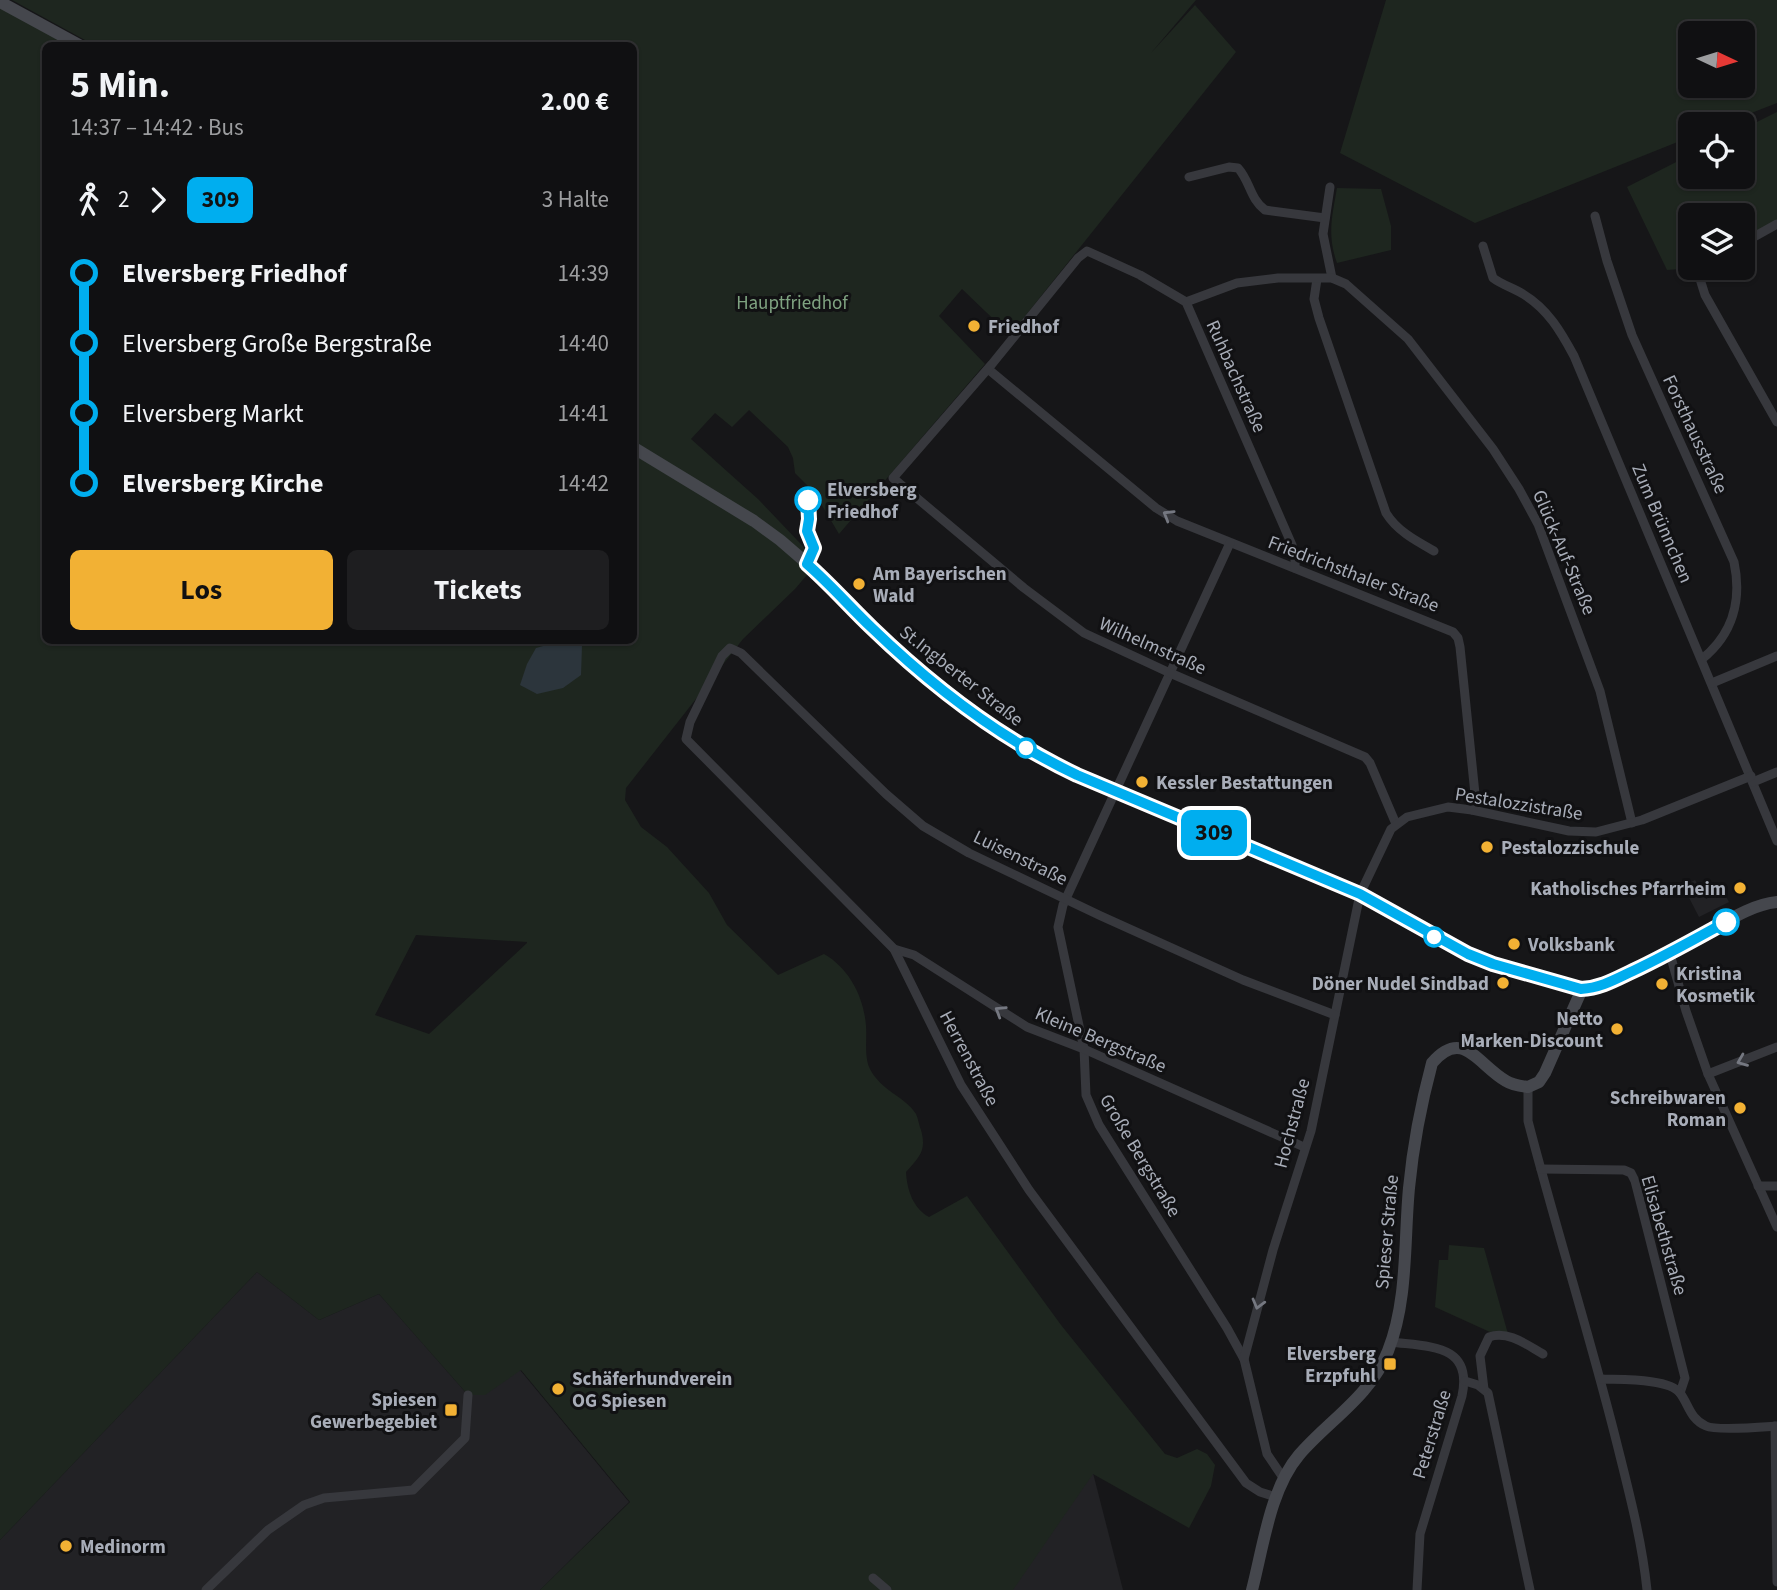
<!DOCTYPE html>
<html lang="de">
<head>
<meta charset="utf-8">
<style>
	:root { --surface:#101012; --page:#1e1e20; --text:#f1f3f6; --muted:#9c9d9f; --line:#303032; --accent:#f2b134 }
	body { margin:0; font-family:"Source Sans 3",sans-serif; background:var(--page); color:var(--text); height:100vh; display:flex; flex-direction:column; font-size:26px; white-space:nowrap }
	* { box-sizing:border-box; margin:0 }
	p { font-size:23px; color:var(--muted) }
	.icon { flex:none; width:38px; height:38px; fill:none; stroke:currentColor; stroke-width:2; stroke-linecap:round; stroke-linejoin:round }
	.map { position:relative; flex:1; overflow:hidden }
	.side { position:absolute; left:42px; top:42px; width:595px; height:602px; display:flex; flex-direction:column; background:var(--surface); border-radius:10px; box-shadow:0 2px 5px #0004,0 0 0 2px var(--line) }
	.side>* { flex:none }
	.badge { padding:0 14px; border-radius:10px; font-size:24px; line-height:46px }
	.needle { width:46px; rotate:94deg }
	.buttons { position:absolute; left:1678px; top:21px; display:grid; gap:14px }
	.buttons a { display:grid; place-items:center; width:77px; height:77px; border-radius:10px; background:var(--surface); box-shadow:0 2px 5px #0004,0 0 0 2px var(--line); font-size:35px }
	.map>.badge { position:absolute; translate:-50% -50%; box-shadow:0 0 0 4px #fff }
	.legs { display:flex; align-items:center; gap:10px; height:77px; padding:0 28px; font-size:23px }
	.legs p { margin-inline-start:auto }
	.head { display:flex; align-items:center; justify-content:space-between; height:119px; padding:0 28px }
	h1 { font-size:38px; font-weight:700; line-height:52px }
	.primary-button { display:flex; gap:14px; margin-top:auto; padding:14px 28px }
	.primary-button a { flex:1; height:80px; border-radius:10px; background:var(--accent); color:#111; font-size:28px; font-weight:700; line-height:80px; text-align:center }
	.primary-button a+a { background:var(--page); color:var(--text) }
	ul { padding:0 28px; list-style:none }
	li { display:flex; align-items:center; gap:24px; height:70px; font-size:26px }
	li i { display:grid; place-items:center; width:10px; height:100%; margin:0 9px; background:currentColor }
	li i::after { content:''; width:18px; height:18px; margin:-9px; border:5px solid; border-radius:50%; background:var(--surface) }
	li p { margin-inline-start:auto }
	li:first-child i { background:linear-gradient(#0000 50%,currentColor 0) }
	li:last-child i { background:linear-gradient(currentColor 50%,#0000 0) }
	.map>svg:first-child { display:block }
</style>
</head>
<body>
<div class="map">
<svg width="1777" height="1590" viewBox="0 0 1777 1590">
	<rect width="100%" height="100%" fill="#161618"/>
	<g fill="#222225">
		<path d="M1695,880L1706,899L1723,891L1729,902L1699,917L1683,886Z"/>
		<path d="M257,1272L319,1320L379,1294L468,1395L520,1370L629,1502L540,1590H0V1540Z"/>
		<path d="M1093,1473L1123,1590H819Z"/>
	</g>
	<g fill="#1e261f" fill-rule="evenodd">
		<path d="M12,0H1196L1151,53L1195,5L1236,52L1010,335L962,289L939,316L985,364L839,534L814,492L795,473L793,458L788,447L749,410L732,427L715,413L691,439L758,499L818,562L795,589L743,639L626,788L625,800L641,827L667,847L709,893L727,925L778,975L824,954C849,968 864,997 866,1026C867,1039 864,1057 870,1069C881,1091 906,1097 916,1114C918,1118 919,1125 921,1130C927,1151 919,1157 906,1172C907,1190 913,1208 929,1217L967,1196L1061,1325L1165,1454L1177,1458L1197,1449L1207,1454L1215,1465L1211,1486L1189,1528L1093,1474L1013,1590H540L630,1502L521,1370L485,1395H468L379,1294L319,1320L257,1272L0,1540V8L75,45L46,46V640H634V46L94,45ZM416,935L527,942V943L429,1034L375,1015Z"/>
		<path d="M1386,0H1777V103L1723,124H1690V137L1475,223L1340,153ZM1690,33H1743V86H1690Z"/>
		<path d="M1777,112V222L1743,241V215H1690V268H1693L1667,270L1627,187L1690,155V177H1743V129Z"/>
		<path d="M1337,188L1381,189L1391,226V250L1337,263C1327,235 1332,217 1337,188Z"/>
		<path d="M1449,1245L1484,1248L1508,1334L1500,1331L1490,1332L1435,1307L1439,1260H1448Z"/>
	</g>
	<path fill="#2c353c" d="M557,642L582,646L581,675L563,688L537,694L520,685L527,664L536,648Z"/>
	<g fill="none" stroke-linecap="round" stroke-linejoin="round">
		<g stroke="#37383d" stroke-width="9">
			<path d="M1189,177L1229,167L1238,168C1250,181 1250,199 1265,210L1325,218"/>
			<path d="M1330,187L1323,234L1332,278"/>
			<path d="M1595,216L1607,261L1632,335L1734,562C1742,600 1733,634 1702,659"/>
			<path d="M1743,243L1777,224"/>
			<path d="M1483,246L1493,278C1502,285 1514,288 1523,294C1548,309 1561,332 1574,356L1777,841"/>
			<path d="M1705,268L1700,279L1705,295L1777,422"/>
			<path d="M1317,279L1314,299L1319,318L1386,513C1397,531 1416,541 1434,551"/>
			<path d="M1186,302L1237,283L1278,278H1332L1346,284L1408,339L1493,449L1519,489L1538,524L1600,691L1632,823"/>
			<path d="M988,369L1156,508L1177,521L1453,632L1458,638L1460,647L1475,794L1472,810"/>
			<path d="M1230,543L1063,905L1058,927L1084,1049L1086,1095L1099,1125L1227,1328L1244,1359L1267,1454L1284,1479"/>
			<path d="M1295,568V557L1292,545L1186,302L1140,275L1087,251L1078,258L992,364L893,478L1024,588L1084,633L1170,673L1365,757L1370,763L1396,824"/>
			<path d="M1712,683L1777,656"/>
			<path d="M1753,782L1777,772"/>
			<path d="M894,949L914,955L1027,1027L1084,1049L1304,1147"/>
			<path d="M1670,954L1686,1011L1708,1074L1777,1227"/>
			<path d="M1708,1074L1777,1047"/>
			<path d="M1528,1087V1121C1556,1229 1590,1336 1617,1444C1629,1492 1642,1541 1647,1590"/>
			<path d="M1541,1169L1624,1170L1631,1173L1635,1181L1685,1378L1680,1393"/>
			<path d="M1758,1186H1777"/>
			<path d="M1391,1342C1430,1347 1473,1344 1462,1396L1420,1534L1417,1590"/>
			<path d="M1244,1359L1273,1250L1311,1131L1360,894L1391,829L1407,817L1448,807L1472,810L1569,831L1596,832L1642,820L1751,776"/>
			<path d="M1601,1379C1619,1380 1669,1378 1680,1393C1689,1405 1690,1419 1706,1426C1717,1431 1762,1427 1777,1426"/>
			<path d="M1465,1381L1478,1385L1488,1393L1530,1590"/>
			<path d="M1484,1389L1480,1356L1489,1337C1508,1330 1527,1345 1543,1354"/>
			<path d="M1775,1426L1777,1582"/>
			<path d="M1276,1497L1260,1492L1246,1483L1029,1190L961,1085L894,949L686,739L690,722L722,656L730,648L741,653L886,794L923,826L969,853L1101,916L1243,980L1335,1015"/>
			<path d="M873,1578L887,1590"/>
			<path d="M206,1590L268,1530L304,1505L324,1498L413,1490L465,1438L468,1395"/>
		</g>
		<g stroke="#45474d" stroke-width="12">
			<path d="M0,2L81,46"/>
			<path d="M634,448L754,521L780,540L817,572L873,628L916,667L989,724L1048,761L1114,792L1360,894L1468,954L1493,964L1582,989H1593C1629,976 1664,957 1697,938C1722,925 1748,905 1777,902"/>
			<path d="M1252,1590C1263,1548 1270,1489 1299,1455C1329,1420 1370,1397 1388,1351C1408,1301 1404,1241 1409,1188C1413,1146 1421,1104 1432,1063C1463,1027 1478,1065 1506,1081C1512,1085 1521,1086 1528,1087L1539,1082L1545,1073L1582,989"/>
		</g>
	</g>
	<defs><path id="oneway-chevron" d="M-2-3.5L2.5 0L-2 3.5" fill="none" stroke-width="1.6" stroke-linecap="round" stroke-linejoin="round" transform="scale(1.75)"/></defs>
	<g stroke="#757881">
		<use href="#oneway-chevron" transform="translate(1168 515) rotate(-149)"/>
		<use href="#oneway-chevron" transform="translate(1000 1011) rotate(-148)"/>
		<use href="#oneway-chevron" transform="translate(1742 1061) rotate(158)"/>
		<use href="#oneway-chevron" transform="translate(1258 1304) rotate(105)"/>
	</g>
	<g fill="none" stroke-linecap="round" stroke-linejoin="round">
		<defs>
			<path id="line-1" d="M808,500L809,519L807,531L814,548L807,564C830,584 850,607 872,628C932,686 1001,739 1077,775L1360,894L1468,954L1493,964L1581,989C1601,988 1616,979 1633,971C1665,956 1695,939 1726,922"/>
		</defs>
		<use href="#line-1" stroke="#fff" stroke-width="16"/>
		<use href="#line-1" stroke="#00aeef" stroke-width="10"/>
	</g>
	<g fill="#f2b134" stroke="#111113" stroke-width="2.5">
		<circle cx="974" cy="326" r="7"/>
		<circle cx="859" cy="584" r="7"/>
		<circle cx="1142" cy="782" r="7"/>
		<circle cx="1487" cy="847" r="7"/>
		<circle cx="1740" cy="888" r="7"/>
		<circle cx="1514" cy="944" r="7"/>
		<circle cx="1503" cy="983" r="7"/>
		<circle cx="1662" cy="984" r="7"/>
		<circle cx="1617" cy="1029" r="7"/>
		<circle cx="1740" cy="1108" r="7"/>
		<rect x="1383" y="1357" width="14" height="14" rx="3.5"/>
		<circle cx="558" cy="1389" r="7"/>
		<rect x="444" y="1403" width="14" height="14" rx="3.5"/>
		<circle cx="66" cy="1546" r="7"/>
	</g>
	<g fill="#fff" stroke="#00aeef" stroke-width="3.5">
		<circle cx="808" cy="500" r="12"/>
		<circle cx="1026" cy="748" r="9"/>
		<circle cx="1726" cy="922" r="12"/>
		<circle cx="1434" cy="937" r="9"/>
	</g>
	<g text-anchor="middle" stroke-width="6" stroke-linejoin="round" paint-order="stroke">
		<g font-size="19" fill="#7fa381" stroke="#111113">
			<text x="792" y="309">Hauptfriedhof</text>
		</g>
		<g font-size="19" font-weight="bold" fill="#a8adb8" stroke="#111113" text-anchor="start">
			<text x="988" y="333">Friedhof</text>
			<text x="873" y="580">Am Bayerischen<tspan x="873" dy="22">Wald</tspan></text>
			<text x="1156" y="789">Kessler Bestattungen</text>
			<text x="1501" y="854">Pestalozzischule</text>
			<text x="1726" y="895" text-anchor="end">Katholisches Pfarrheim</text>
			<text x="1528" y="951">Volksbank</text>
			<text x="1676" y="980">Kristina<tspan x="1676" dy="22">Kosmetik</tspan></text>
			<text x="1489" y="990" text-anchor="end">Döner Nudel Sindbad</text>
			<text x="1603" y="1025" text-anchor="end">Netto<tspan x="1603" dy="22">Marken-Discount</tspan></text>
			<text x="1726" y="1104" text-anchor="end">Schreibwaren<tspan x="1726" dy="22">Roman</tspan></text>
			<text x="1376" y="1360" text-anchor="end">Elversberg<tspan x="1376" dy="22">Erzpfuhl</tspan></text>
			<text x="572" y="1385">Schäferhundverein<tspan x="572" dy="22">OG Spiesen</tspan></text>
			<text x="437" y="1406" text-anchor="end">Spiesen<tspan x="437" dy="22">Gewerbegebiet</tspan></text>
			<text x="80" y="1553">Medinorm</text>
		</g>
		<g font-size="19" fill="#a8adb8" stroke="#111113">
			<text transform="translate(1237 376) rotate(66)" y="7">Ruhbachstraße</text>
			<text transform="translate(1696 434) rotate(65)" y="7">Forsthausstraße</text>
			<text transform="translate(1663 523) rotate(67)" y="7">Zum Brünnchen</text>
			<text transform="translate(1565 552) rotate(67)" y="7">Glück-Auf-Straße</text>
			<text transform="translate(1354 573) rotate(21)" y="7">Friedrichsthaler Straße</text>
			<text transform="translate(1153 645) rotate(24)" y="7">Wilhelmstraße</text>
			<text transform="translate(962 675) rotate(38)" y="7">St.Ingberter Straße</text>
			<text transform="translate(1519 803) rotate(9)" y="7">Pestalozzistraße</text>
			<text transform="translate(1021 857) rotate(26)" y="7">Luisenstraße</text>
			<text transform="translate(1101 1039) rotate(23)" y="7">Kleine Bergstraße</text>
			<text transform="translate(970 1058) rotate(62)" y="7">Herrenstraße</text>
			<text transform="translate(1291 1123) rotate(-75)" y="7">Hochstraße</text>
			<text transform="translate(1141 1155) rotate(59)" y="7">Große Bergstraße</text>
			<text transform="translate(1386 1232) rotate(-85)" y="7">Spieser Straße</text>
			<text transform="translate(1665 1235) rotate(74)" y="7">Elisabethstraße</text>
			<text transform="translate(1431 1434) rotate(-73)" y="7">Peterstraße</text>
		</g>
		<g font-size="19" font-weight="bold" fill="#a8adb8" stroke="#111113" text-anchor="start">
			<text x="827" y="496">Elversberg<tspan x="827" dy="22">Friedhof</tspan></text>
		</g>
	</g>
</svg>
<div class="buttons">
<a><svg class="needle" viewBox="-14 -14 28 28"><path d="M0-13l5 13h-10z" fill="#e53935"/><path d="M0 13l5-13h-10z" fill="#9c9d9f"/></svg></a>
<a><svg class="icon" aria-label="locate" viewBox="0 0 24 24"><circle cx="12" cy="12" r="6"/><path d="M12 2v4M12 18v4M2 12h4M18 12h4"/></svg></a>
<a><svg class="icon" aria-label="layers" viewBox="0 0 24 24"><path d="M12 4l9 5-9 5-9-5zM3 14l9 5 9-5"/></svg></a>
</div>
<b class="badge" style="left:1214px;top:833px;background:#00aeef;color:#111">309</b>
<section class="side">
<div class="head"><div><h1>5 Min.</h1><p>14:37 – 14:42 · Bus</p></div><b>2.00 €</b></div>
<div class="legs"><svg class="icon" aria-label="walk" viewBox="0 0 24 24"><circle cx="13" cy="4" r="2"/><path d="M13 8l-2 6 4 7M11 14l-3 7M7 12l3-4h3l4 4"/></svg>2<svg class="icon" aria-label="forward" viewBox="0 0 24 24"><path d="M9 5l7 7-7 7"/></svg><b class="badge" style="background:#00aeef;color:#111">309</b><p>3 Halte</p></div>
<ul>
<li><i style="color:#00aeef"></i><b>Elversberg Friedhof</b><p>14:39</p></li>
<li><i style="color:#00aeef"></i><span>Elversberg Große Bergstraße</span><p>14:40</p></li>
<li><i style="color:#00aeef"></i><span>Elversberg Markt</span><p>14:41</p></li>
<li><i style="color:#00aeef"></i><b>Elversberg Kirche</b><p>14:42</p></li>
</ul>
<div class="primary-button"><a>Los</a><a>Tickets</a></div>
</section>
</div>
</body>
</html>
